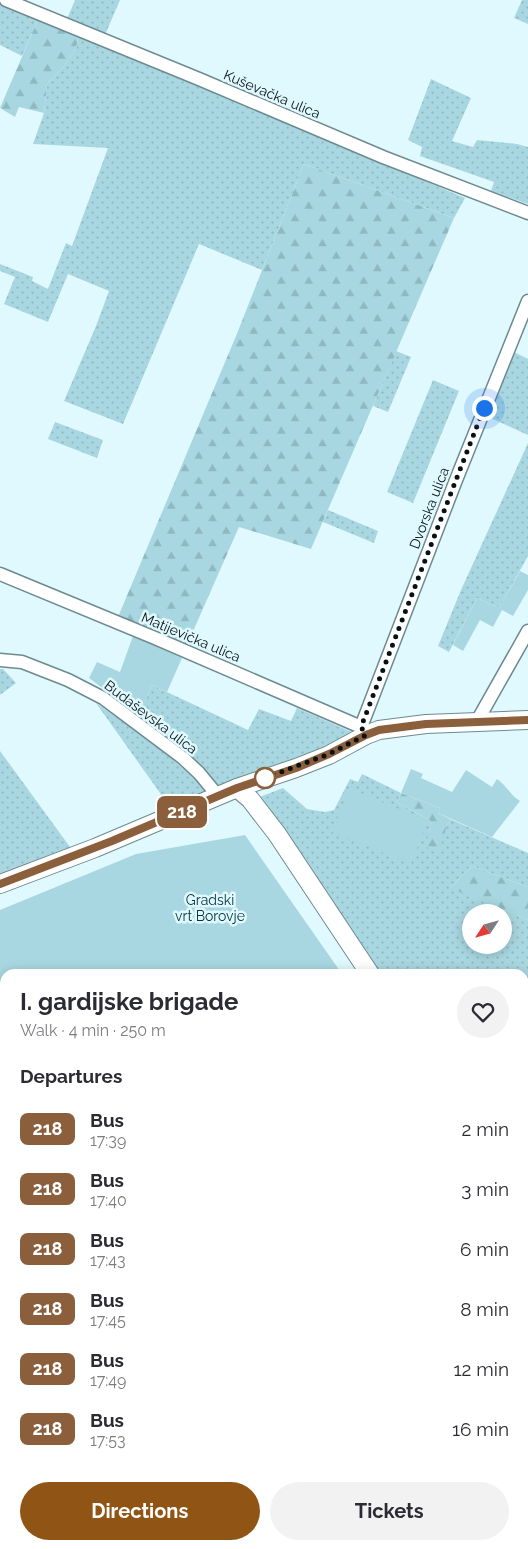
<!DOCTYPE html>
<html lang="en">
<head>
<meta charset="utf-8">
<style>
	:root { --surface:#fff; --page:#f2f2f3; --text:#2b2b33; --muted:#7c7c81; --accent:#905514 }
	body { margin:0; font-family:Raleway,sans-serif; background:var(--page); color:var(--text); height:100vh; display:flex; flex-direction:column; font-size:19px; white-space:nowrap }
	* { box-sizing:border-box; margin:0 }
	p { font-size:16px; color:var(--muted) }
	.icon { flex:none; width:28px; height:28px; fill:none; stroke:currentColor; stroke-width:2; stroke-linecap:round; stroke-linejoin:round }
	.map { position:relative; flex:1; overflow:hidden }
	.drawer { position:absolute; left:0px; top:969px; width:529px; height:581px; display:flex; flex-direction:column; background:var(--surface); border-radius:15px 15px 0 0; box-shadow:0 2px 12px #0003 }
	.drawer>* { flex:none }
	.badge { padding:0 10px; border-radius:8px; font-size:18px; line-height:32px }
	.needle { width:32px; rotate:234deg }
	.fabs { position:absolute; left:462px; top:904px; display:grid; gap:10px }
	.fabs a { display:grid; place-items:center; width:50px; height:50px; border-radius:50%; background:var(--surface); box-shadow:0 2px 12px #0003; font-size:25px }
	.you { position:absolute; width:25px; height:25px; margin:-12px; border:4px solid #fff; border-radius:50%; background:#1a73e8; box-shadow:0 0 0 8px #1a73e833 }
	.map>.badge { position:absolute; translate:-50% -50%; box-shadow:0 0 0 2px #fff }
	h2 { padding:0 20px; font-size:19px; line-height:45px }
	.round { display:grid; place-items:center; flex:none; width:52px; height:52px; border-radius:26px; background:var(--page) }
	.overview { display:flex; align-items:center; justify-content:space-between; height:85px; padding:0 20px }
	h1 { font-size:24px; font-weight:700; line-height:38px }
	.action { display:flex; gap:10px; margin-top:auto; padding:10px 20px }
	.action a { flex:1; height:58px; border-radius:30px; background:var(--accent); color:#fff; font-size:20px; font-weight:700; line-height:58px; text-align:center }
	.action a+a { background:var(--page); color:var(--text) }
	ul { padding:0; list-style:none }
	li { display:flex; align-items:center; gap:15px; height:60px; padding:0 20px }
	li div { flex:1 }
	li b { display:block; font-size:19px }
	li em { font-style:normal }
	li .badge { min-width:55px; font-weight:700; text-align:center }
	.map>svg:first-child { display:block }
</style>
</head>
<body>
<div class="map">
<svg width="528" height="1549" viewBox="0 0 528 1549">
	<defs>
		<pattern id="grass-dots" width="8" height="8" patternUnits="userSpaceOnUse" patternTransform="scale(1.25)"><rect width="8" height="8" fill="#a9d7e1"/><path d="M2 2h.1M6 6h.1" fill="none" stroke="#90b8c0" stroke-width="1.8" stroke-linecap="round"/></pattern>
		<pattern id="forest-firs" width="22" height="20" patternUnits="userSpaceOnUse" patternTransform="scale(1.25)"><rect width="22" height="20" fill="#a9d7e1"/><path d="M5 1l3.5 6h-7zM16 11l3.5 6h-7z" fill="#90b8c0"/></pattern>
	</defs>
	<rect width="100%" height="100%" fill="#e0f9fe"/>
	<g fill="url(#grass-dots)" fill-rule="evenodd">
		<path d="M75,0H120L105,35L67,19Z"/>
		<path d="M522,0H528V24L514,18Z"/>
		<path d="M0,1L39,17L22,56L0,45Z"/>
		<path d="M79,34L465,198L454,218L304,164L262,270L199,244L123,424L64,401L96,326L109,291L68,274L48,322L4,304L15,277L0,271V264L33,277L32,281L48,289L66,243L72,246L108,148L33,144L44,113L47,84L64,66L76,49Z"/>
		<path d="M431,79L471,98L452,141L473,147L477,140L517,144L528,147V204L491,191L494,182L420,156L422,147L408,140Z"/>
		<path d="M396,351L411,357L388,412L373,406Z"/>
		<path d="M512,351L528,359V435L486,416Z"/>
		<path d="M433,380L459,391L413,503L387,492Z"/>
		<path d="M55,422L103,440L97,458L48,439Z"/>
		<path d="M528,443V556L499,608L477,598L449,652L438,646L461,590Z"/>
		<path d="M328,510L378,531L374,543L323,522Z"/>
		<path d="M0,669H3L16,683L0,695Z"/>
		<path d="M152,685L248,730L259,709L291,721L297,708L354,733L353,735L220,787L188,753L139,715Z"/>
		<path d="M96,703L149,740L192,775L206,791L170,807Z"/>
		<path d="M0,751L70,847L0,873Z"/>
		<path d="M362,774L401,793L397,802L431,821L429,833L436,852L450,819L528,853V887L472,866L451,887L528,920V1342L524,1341V974H377L257,798L283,788L307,809L325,812L334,810L350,779L358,782ZM471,912H504V945H471Z"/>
		<path d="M17,1545H77L81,1549H13Z"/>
		<path d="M105,1545H331L335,1549H110Z"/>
	</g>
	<g fill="url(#forest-firs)">
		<path d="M39,17L79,34L76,49L64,66L47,84L44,113L19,107L15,117L0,108Z"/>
		<path d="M304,164L454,218L311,549L239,527L187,645L118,617L236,336Z"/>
		<path d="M401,793L440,808L438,813L450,819L437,852L426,847L431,821L397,802Z"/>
		<path d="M472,866L528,887V920L450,888Z"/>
	</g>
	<g fill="#a9d7e1">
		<path d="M520,571L528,575V590L513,616L502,610L493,627L480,620L463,651L453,645L477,598L499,608Z"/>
		<path d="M133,636L182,658L167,692L152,685L139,715L89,678L97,662L120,672Z"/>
		<path d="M411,769L423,774L421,778L452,792L466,770L492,787L497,779C508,787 509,794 520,801L492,837L438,813L440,808L401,793Z"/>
		<path d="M349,789L428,821L411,864L332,832Z"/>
		<path d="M245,835L342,974H5V1413L0,1405V910L136,854Z"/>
	</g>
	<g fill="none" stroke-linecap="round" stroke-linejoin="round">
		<defs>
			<g id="street">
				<path d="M6,0L199,79L383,157L528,213"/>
				<path d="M0,574L155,638L361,727L366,733"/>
				<path d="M0,660L22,662L68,680L103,698L183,758L199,773L218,796"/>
				<path d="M476,723L528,631"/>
				<path d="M361,727L456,480L528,301"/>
				<path d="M524,1361H528"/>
				<path d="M0,1444L5,1452"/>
				<path d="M93,1545L98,1549"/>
			</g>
			<g id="secondary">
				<path d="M237,788L250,799L277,834L370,974"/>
				<path d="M0,884L95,848L237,788L296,768L329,755L366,735L379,730L426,724L528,720"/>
				<path d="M439,1545V1549"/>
				<path d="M462,1545V1549"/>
			</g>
		</defs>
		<use href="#street" stroke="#6d8a90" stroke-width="15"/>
		<use href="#secondary" stroke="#6d8a90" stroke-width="20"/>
		<use href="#street" stroke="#fff" stroke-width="12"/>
		<use href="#secondary" stroke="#fff" stroke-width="18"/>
	</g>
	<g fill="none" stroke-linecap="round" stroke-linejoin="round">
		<defs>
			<path id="line" d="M0,884L112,841L237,788L296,768L329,754L366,735L379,730L426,724L528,720"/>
		</defs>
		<use href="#line" stroke="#fff" stroke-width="11"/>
		<use href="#line" stroke="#8b5e3c" stroke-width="8"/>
		<path stroke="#071214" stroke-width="5" stroke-dasharray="0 9" d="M265,778L329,754L366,735L361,727L456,480L484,408"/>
	</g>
	<circle fill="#fff" stroke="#8b5e3c" stroke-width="2.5" cx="265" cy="778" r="10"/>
	<g text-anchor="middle" stroke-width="5" stroke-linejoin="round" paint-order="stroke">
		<g font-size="14" fill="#071214" stroke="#e0f9fe">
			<text transform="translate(272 94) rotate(23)" y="5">Kuševačka ulica</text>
			<text transform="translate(429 508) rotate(-69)" y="5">Dvorska ulica</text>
			<text transform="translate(191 637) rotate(23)" y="5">Matijevička ulica</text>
			<text transform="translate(151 717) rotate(37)" y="5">Budaševska ulica</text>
		</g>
		<g font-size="14" fill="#05343d" stroke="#e0f9fe">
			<text x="210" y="905">Gradski<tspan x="210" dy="16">vrt Borovje</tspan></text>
		</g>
	</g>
</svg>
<div class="fabs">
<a><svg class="needle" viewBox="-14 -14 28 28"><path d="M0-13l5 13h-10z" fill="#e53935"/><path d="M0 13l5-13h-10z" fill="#7c7c81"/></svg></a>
</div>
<div class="you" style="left:484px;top:408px"></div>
<b class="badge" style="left:182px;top:812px;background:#8b5e3c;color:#fff">218</b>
<section class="drawer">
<div class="overview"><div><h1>I. gardijske brigade</h1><p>Walk · 4 min · 250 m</p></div><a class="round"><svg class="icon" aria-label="heart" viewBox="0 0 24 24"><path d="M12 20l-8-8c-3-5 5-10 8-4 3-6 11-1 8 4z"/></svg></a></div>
<h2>Departures</h2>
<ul>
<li><span class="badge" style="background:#8b5e3c;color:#fff">218</span><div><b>Bus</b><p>17:39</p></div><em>2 min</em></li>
<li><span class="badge" style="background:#8b5e3c;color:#fff">218</span><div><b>Bus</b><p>17:40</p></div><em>3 min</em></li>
<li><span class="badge" style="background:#8b5e3c;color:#fff">218</span><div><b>Bus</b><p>17:43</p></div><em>6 min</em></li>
<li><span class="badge" style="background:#8b5e3c;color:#fff">218</span><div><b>Bus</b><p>17:45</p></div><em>8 min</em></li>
<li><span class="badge" style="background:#8b5e3c;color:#fff">218</span><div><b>Bus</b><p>17:49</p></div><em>12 min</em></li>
<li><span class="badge" style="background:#8b5e3c;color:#fff">218</span><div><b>Bus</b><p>17:53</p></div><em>16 min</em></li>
</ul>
<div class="action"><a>Directions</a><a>Tickets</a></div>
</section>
</div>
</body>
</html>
